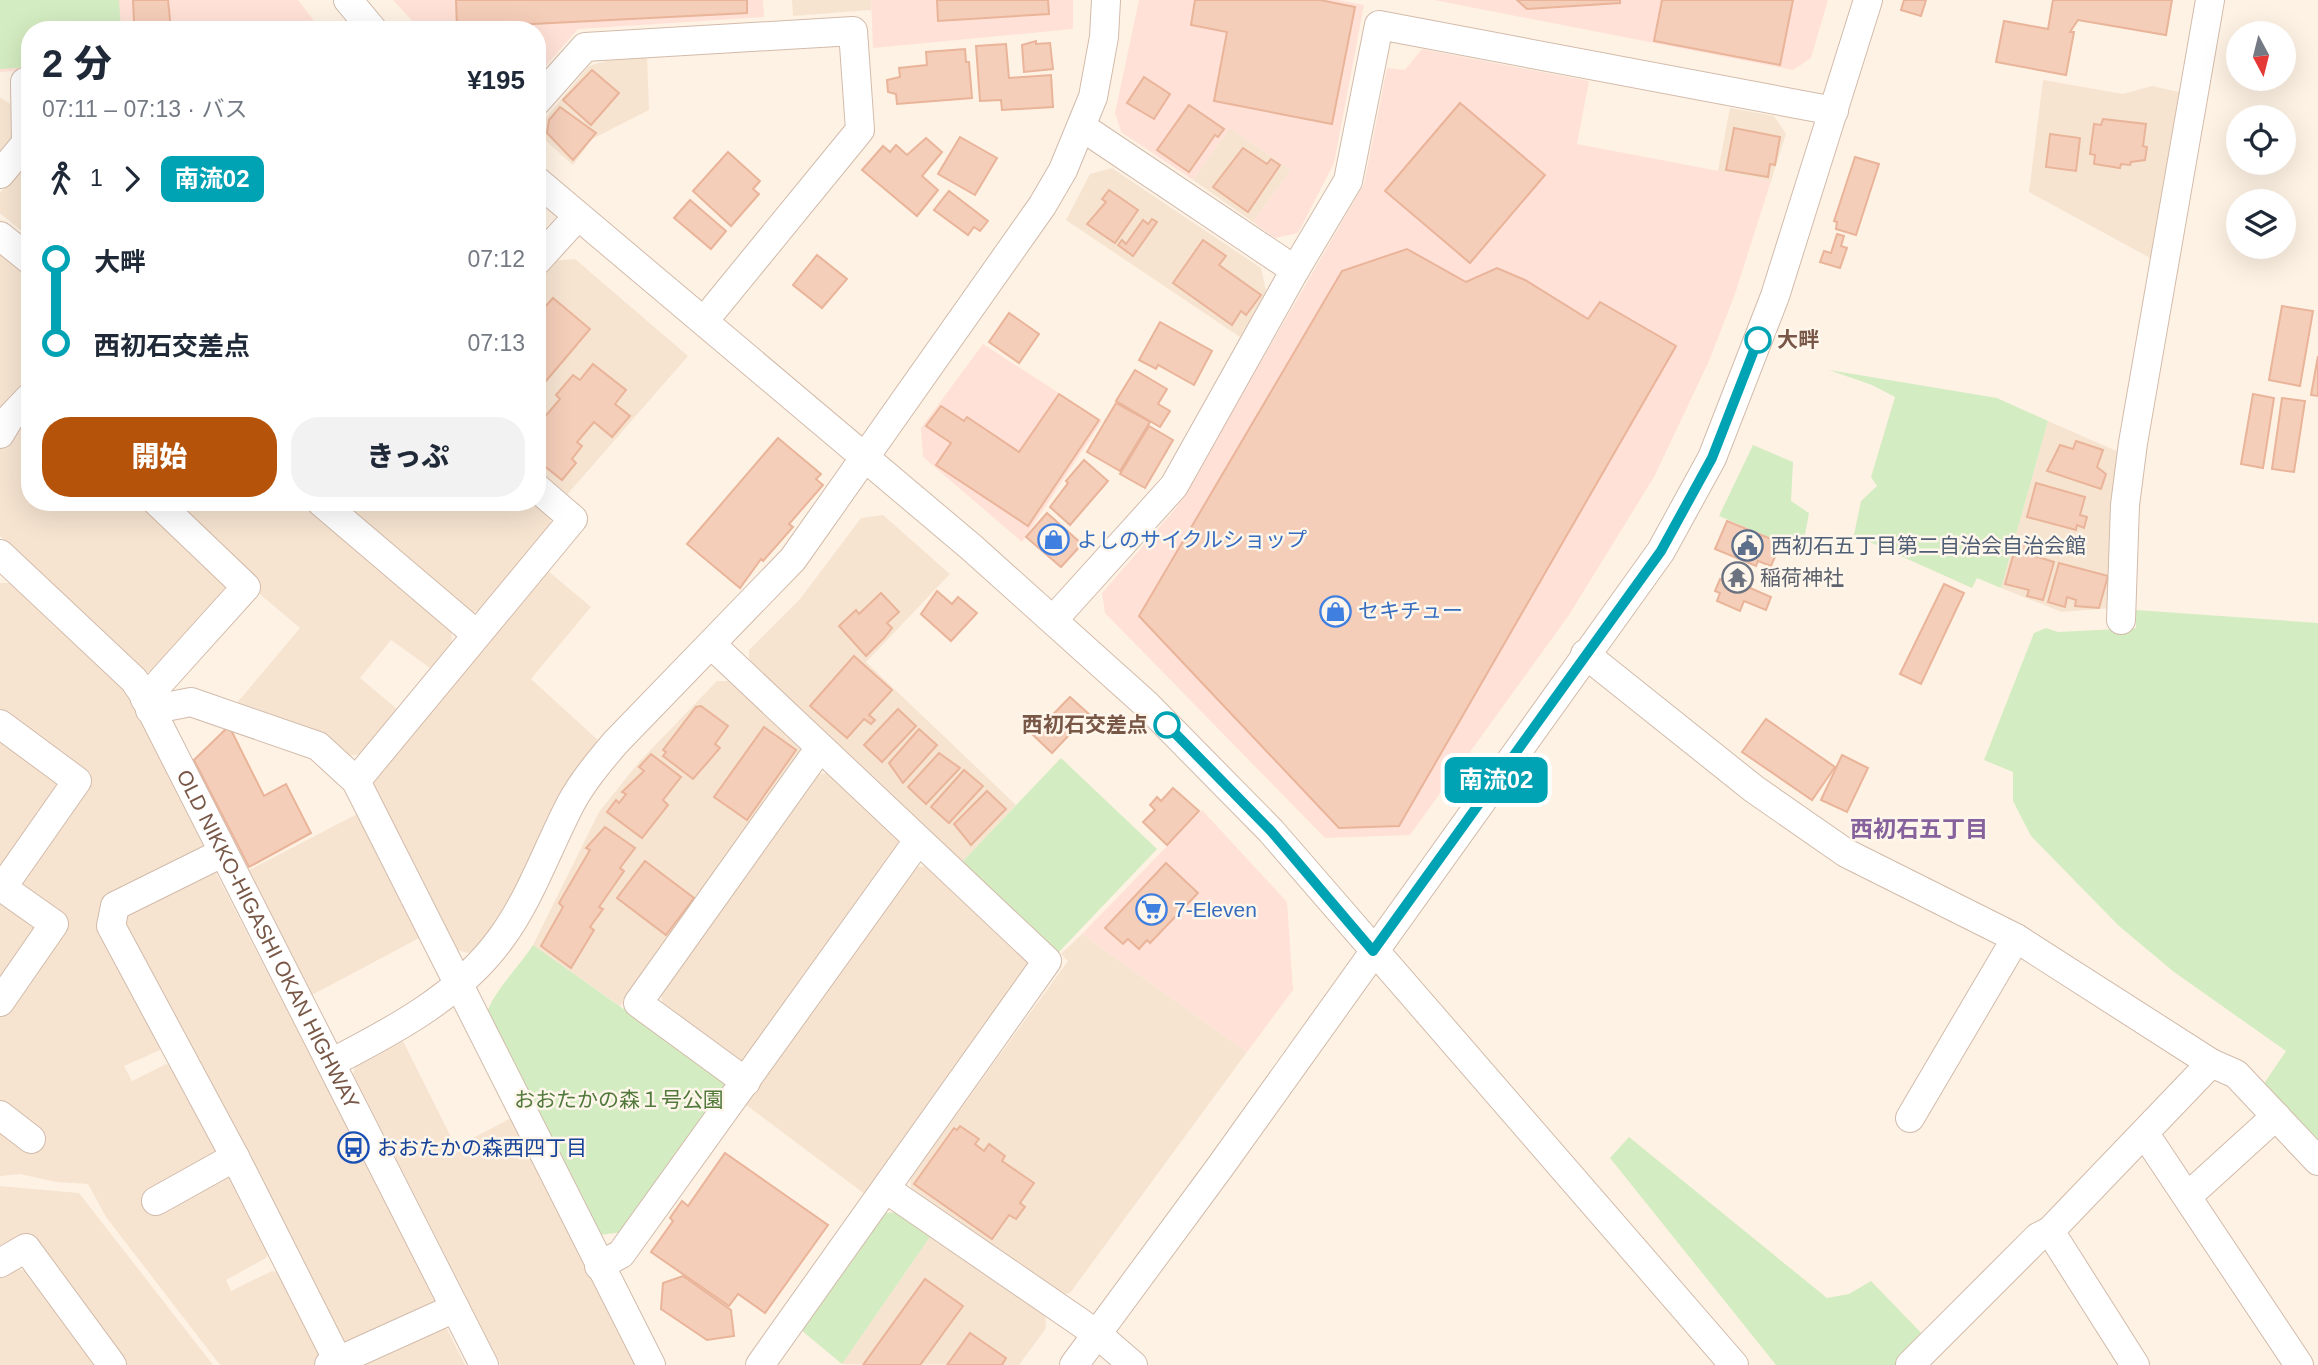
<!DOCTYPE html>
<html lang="ja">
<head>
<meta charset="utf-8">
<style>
	:root { --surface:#fff; --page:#f2f2f3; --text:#1f2937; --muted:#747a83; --accent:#b45309 }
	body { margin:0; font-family:Helvetica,"Noto Sans JP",sans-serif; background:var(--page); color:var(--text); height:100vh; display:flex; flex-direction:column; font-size:26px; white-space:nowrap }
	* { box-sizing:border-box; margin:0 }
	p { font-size:23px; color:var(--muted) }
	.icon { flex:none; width:38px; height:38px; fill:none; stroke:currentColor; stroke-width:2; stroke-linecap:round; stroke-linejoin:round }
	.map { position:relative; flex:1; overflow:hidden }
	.sheet { position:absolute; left:21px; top:21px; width:525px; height:490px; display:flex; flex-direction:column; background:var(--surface); border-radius:28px; box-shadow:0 7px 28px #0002 }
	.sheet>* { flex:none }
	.badge { padding:0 14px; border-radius:10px; font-size:24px; line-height:46px }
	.needle { width:46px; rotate:173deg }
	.tools { position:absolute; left:2226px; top:21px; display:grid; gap:14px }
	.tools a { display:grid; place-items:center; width:70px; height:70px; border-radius:50%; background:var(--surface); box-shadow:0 7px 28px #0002; font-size:35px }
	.map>.badge { position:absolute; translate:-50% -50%; box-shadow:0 0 0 4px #fff }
	.legs { display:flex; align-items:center; gap:10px; height:77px; padding:0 21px; font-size:23px }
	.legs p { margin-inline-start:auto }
	.summary { display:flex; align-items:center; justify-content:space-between; height:119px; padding:0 21px }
	h1 { font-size:38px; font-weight:800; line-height:52px }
	.button { display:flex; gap:14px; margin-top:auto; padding:14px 21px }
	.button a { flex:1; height:80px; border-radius:28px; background:var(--accent); color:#fff; font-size:28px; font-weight:800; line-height:80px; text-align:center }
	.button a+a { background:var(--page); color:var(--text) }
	ul { padding:0 21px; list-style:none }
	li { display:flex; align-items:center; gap:24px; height:84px; font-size:26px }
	li i { display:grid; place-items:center; width:10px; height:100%; margin:0 9px; background:currentColor }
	li i::after { content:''; width:18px; height:18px; margin:-9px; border:5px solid; border-radius:50%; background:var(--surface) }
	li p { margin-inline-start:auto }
	li:first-child i { background:linear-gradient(#0000 50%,currentColor 0) }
	li:last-child i { background:linear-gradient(currentColor 50%,#0000 0) }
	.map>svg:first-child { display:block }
</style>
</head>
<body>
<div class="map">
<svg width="2318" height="1365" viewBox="0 0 2318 1365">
	<rect width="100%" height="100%" fill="#fef2e4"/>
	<g fill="#f6e4d1">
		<path d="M792,0H871V10L793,16Z"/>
		<path d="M647,56L649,110L592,139L573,165L545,140L543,121L589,66L606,61Z"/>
		<path d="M2043,80L2123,94L2152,86L2179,92L2152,259L2029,192Z"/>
		<path d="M0,97L10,104L14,142L0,158Z"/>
		<path d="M1730,108L1774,116L1786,134L1771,181L1718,171Z"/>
		<path d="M1230,128L1291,170L1253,222L1193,180Z"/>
		<path d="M30,159V238L0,213V193Z"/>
		<path d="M1112,168L1261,268L1266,291L1240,337L1066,220L1090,174Z"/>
		<path d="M0,243L30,268V387L0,421Z"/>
		<path d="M575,259L688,356L565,497L537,473V278L552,261Z"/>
		<path d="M30,405V502H149L234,581L159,672H147L0,536V447Z"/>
		<path d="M2048,421L2121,453L2112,608L2062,612L2001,588Z"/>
		<path d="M174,502H305L451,626L452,645L430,668L391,640L360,678L397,709L361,754L348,756L236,704L300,628L255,590L261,584Z"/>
		<path d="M343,502H537L550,513L551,529L485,610L471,612Z"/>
		<path d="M883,515L950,574L866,662L1016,805L962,862L749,664V650L800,599L861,518Z"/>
		<path d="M548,571L591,607L531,679L600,742L497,930L468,953L454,949L373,791V778Z"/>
		<path d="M0,583H10L123,685L204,847L112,897L162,1041L160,1050L124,1066L132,1081L166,1064L174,1067L218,1150L220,1172L232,1176L268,1251L266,1258L226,1280L231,1291L272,1271L282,1273L323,1361L314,1365H220L106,1217L88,1184L56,1182L20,1174L0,1176V1011L64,922L15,880L91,773L0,708Z"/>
		<path d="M717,681H731L805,751L620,1006L533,945L599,812L639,762Z"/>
		<path d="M0,729L66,776L0,874Z"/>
		<path d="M829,773L898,837V851L748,1060L738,1061L663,1006L661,993L817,774Z"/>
		<path d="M359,813L421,937L312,995L249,870Z"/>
		<path d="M929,866L1026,956L1029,971L866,1195L745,1104L917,867Z"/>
		<path d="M215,871L436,1299L432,1308L339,1345L121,924L125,908Z"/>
		<path d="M0,896L39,924L0,987Z"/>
		<path d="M1082,934L1247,1052L1070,1293L1059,1295L911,1188L910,1178L1068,961L1061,954Z"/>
		<path d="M403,1041L456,1147L513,1117L637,1365H501L353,1074L356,1064Z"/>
		<path d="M0,1186L79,1193L213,1365H127L30,1233L0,1250Z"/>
		<path d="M932,1234L1045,1315L1046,1328L1019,1365L842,1364Z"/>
		<path d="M16,1269L29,1271L98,1365H0V1278Z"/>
		<path d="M434,1326L447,1329L465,1365H348Z"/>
	</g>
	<g fill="#ffe1d7">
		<path d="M0,0H298L321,30H30V70L0,72Z"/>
		<path d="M393,0H763L764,17L578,29L537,76V30H421Z"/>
		<path d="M871,0H1073V29L873,48Z"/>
		<path d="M1139,0H1339L1364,5L1334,163L1298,233L1275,238L1253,222L1291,170L1230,128L1193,180L1121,132L1115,113Z"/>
		<path d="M1434,0H1828L1811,58L1793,70Z"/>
		<path d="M1422,49L1589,81L1577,144L1771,181L1735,294L1709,361L1654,477L1569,615L1410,835L1325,838L1105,613L1102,593L1176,508L1364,184L1387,68L1405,70Z"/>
		<path d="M983,344L1102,421L1022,542L923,457L921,428Z"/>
		<path d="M1202,810L1287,902L1293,990L1247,1052L1082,934Z"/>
	</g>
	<g fill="#d4ecc1">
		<path d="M0,0H119L121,30H30V67L0,69Z"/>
		<path d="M1829,370L1997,398L2048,421L2001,588L1977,578L1972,588L1854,535L1861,501L1877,486L1871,477L1895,397L1872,385Z"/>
		<path d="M1753,445L1793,462L1791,501L1809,513L1802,551L1719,516Z"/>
		<path d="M2136,610L2318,623V1148L2263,1085L2286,1051L2174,972L2119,926L2031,836L2013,801V772L1984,760L2034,633L2046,628L2058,632L2136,628Z"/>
		<path d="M1061,758L1157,849L1058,953L962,862Z"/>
		<path d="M533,945L723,1079L726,1091L623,1232L600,1235L487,1014C490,996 521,964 533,945Z"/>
		<path d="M1629,1137L1827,1298L1849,1294L1871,1281L1929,1341L1905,1365H1776L1610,1158Z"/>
		<path d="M899,1212L932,1234L842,1364L801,1330L885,1213Z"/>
	</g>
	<g fill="#f5ceb9" stroke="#e9b499" stroke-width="2">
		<path d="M133,0H168L171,30H121L120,23L134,22Z"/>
		<path d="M456,0H747V13L457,28Z"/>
		<path d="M937,0H1048L1049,14L938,21Z"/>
		<path d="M1195,0H1320L1355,7L1332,124L1214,101L1227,32L1191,25Z"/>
		<path d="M1517,0H1620V3L1527,9Z"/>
		<path d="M1662,0H1793L1780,65L1654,41Z"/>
		<path d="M1904,0H1926L1921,16L1901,10Z"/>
		<path d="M2053,0H2172L2166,35L2078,20L2070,32H2074L2066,75L1996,62L2004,21L2048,29Z"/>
		<path d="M1036,41V44L1050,43L1053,69L1024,72L1022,45Z"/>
		<path d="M1006,44L1009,78L1051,75L1053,107L1002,110L1001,100L980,101L976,46Z"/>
		<path d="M965,49L966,62H969L972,98L897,104L896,94L888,92L887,80L900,77L899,68L927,65L926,52Z"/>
		<path d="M592,70L619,93L591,125L563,100Z"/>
		<path d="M1144,77L1170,94L1154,119L1127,103Z"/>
		<path d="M1460,103L1545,175L1470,263L1385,191Z"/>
		<path d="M1189,105L1224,129L1218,137L1215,135L1189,172L1157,150Z"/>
		<path d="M560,107L596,133L573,160L547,133L549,120Z"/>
		<path d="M2103,119L2146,124L2143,146L2147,147L2145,160L2131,162L2130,165L2121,164L2120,168L2094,164L2095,155L2090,154L2094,124L2101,125Z"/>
		<path d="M1734,128L1780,137L1775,165L1770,164L1768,177L1726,170Z"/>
		<path d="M2050,134L2080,138L2076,171L2046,167Z"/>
		<path d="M960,137L997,158L975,195L938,174Z"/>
		<path d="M926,138L942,152L922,176L938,190L917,216L862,170L883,146L890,152L896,145L907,155Z"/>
		<path d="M1243,148L1267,164L1271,159L1280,165L1248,212L1213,187Z"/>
		<path d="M728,152L760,181L753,189L759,194L731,226L693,191Z"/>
		<path d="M1855,157L1879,164L1856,235L1836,229L1837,222L1834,221Z"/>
		<path d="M1109,190L1138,210L1115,243L1087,224L1106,202L1102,199Z"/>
		<path d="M949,191L988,221L980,231L974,227L968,235L934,210Z"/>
		<path d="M690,200L726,231L711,249L674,218Z"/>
		<path d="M1152,219L1157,222L1133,256L1118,245L1122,240L1126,244L1143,220L1148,224Z"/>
		<path d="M1837,234L1844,236L1841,246L1847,248L1840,268L1820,262L1824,251L1831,253Z"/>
		<path d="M1203,240L1226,256L1219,265L1261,295L1246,315L1241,311L1232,325L1173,283Z"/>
		<path d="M1407,249L1466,282L1497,268L1525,280L1588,319L1600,302L1676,346L1399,826L1339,828L1139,616L1342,271Z"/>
		<path d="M817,255L847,279L822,308L793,285Z"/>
		<path d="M553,298L590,329L546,381L537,374V316Z"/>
		<path d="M2282,306L2313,311L2300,386L2269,380Z"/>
		<path d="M1009,313L1039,334L1019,363L989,342Z"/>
		<path d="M1160,322L1212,351L1194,385L1158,365L1156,369L1139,360Z"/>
		<path d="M2318,356V396L2311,395Z"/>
		<path d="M593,364L626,390L615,404L630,416L612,437L594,422L577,442L582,446L572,459L576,463L562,480L537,460V419L539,417L543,419L560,399L556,395L573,375L580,380Z"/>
		<path d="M1135,370L1167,389L1158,404L1170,411L1160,427L1116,401Z"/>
		<path d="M1059,394L1099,420L1028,526L936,465L951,443L926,426L941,406L964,421L967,417L1019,452Z"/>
		<path d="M2253,394L2274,398L2263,468L2241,464Z"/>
		<path d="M2282,398L2305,401L2294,472L2272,469Z"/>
		<path d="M1116,403L1150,422L1120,471L1087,452Z"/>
		<path d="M1149,426L1173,440L1145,488L1120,474Z"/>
		<path d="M778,438L821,474L816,479L823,485L789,524L793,527L763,561L761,559L740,588L687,544Z"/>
		<path d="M2076,441L2103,450L2097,467L2106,474L2101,489L2047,471L2060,445L2073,449Z"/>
		<path d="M1084,460L1108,481L1070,525L1050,507L1068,483L1066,481Z"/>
		<path d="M2036,483L2085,497L2080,515L2087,517L2084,528L2077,525L2076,530L2027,517Z"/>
		<path d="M1047,513L1082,544L1061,567L1026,537Z"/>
		<path d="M1727,521L1781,543L1771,566L1758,561L1756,566L1715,549Z"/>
		<path d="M2017,542L2030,546L2028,554L2054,562L2043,600L2027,596L2029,590L2005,584Z"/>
		<path d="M2059,563L2108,576L2099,608L2075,606L2076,600L2067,597L2065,607L2048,602Z"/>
		<path d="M1732,572L1753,580L1750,588L1771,597L1766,610L1744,601L1740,611L1717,601L1720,593L1715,591L1720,579L1728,582Z"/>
		<path d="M1944,584L1964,593L1921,684L1900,674Z"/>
		<path d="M937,591L952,604L958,597L977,613L951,641L921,614Z"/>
		<path d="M881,593L899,612L887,623L892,628L884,638L866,656L839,626L856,610L859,614Z"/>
		<path d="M854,656L892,690L869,715L875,720L871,724L864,719L847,738L810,706Z"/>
		<path d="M1070,697L1089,714L1052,753L1033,735Z"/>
		<path d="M701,706L728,726L715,744L720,748L693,779L663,756L666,752L663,750L696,707Z"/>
		<path d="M898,709L916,726L882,762L864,745Z"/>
		<path d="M1766,719L1835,767L1812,800L1742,752Z"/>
		<path d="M229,726L264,796L286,784L311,833L249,867L194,760Z"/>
		<path d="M764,727L796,750L747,820L714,797Z"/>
		<path d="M919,729L937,745L903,783L889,763Z"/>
		<path d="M939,753L960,768L926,804L908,787Z"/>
		<path d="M651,754L681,777L663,800L668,805L642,838L607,812L616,800L619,803L626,794L622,792L644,771L639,767Z"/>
		<path d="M1842,755L1868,768L1847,812L1821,800Z"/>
		<path d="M964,770L983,786L949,823L931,807Z"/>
		<path d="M1173,788L1199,811L1167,845L1143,822L1155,810L1150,805L1157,797L1161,801Z"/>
		<path d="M987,791L1006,809L971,845L954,824Z"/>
		<path d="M605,827L635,848L620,868L624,871L599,907L603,909L590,927L594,930L571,968L541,946L563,907L559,903L590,850L586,848Z"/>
		<path d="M645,861L694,898L666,935L617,898Z"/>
		<path d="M1166,863L1198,893L1150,943L1147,940L1139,949L1128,939L1123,944L1105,928Z"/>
		<path d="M960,1126L979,1139L975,1144L984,1151L989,1144L1005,1156L1002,1161L1034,1183L1020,1203L1025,1207L1016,1219L1009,1215L992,1239L914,1184L954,1128L957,1130Z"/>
		<path d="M725,1153L828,1225L765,1313L738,1294L729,1306L651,1252L673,1221L670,1218L682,1201L688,1206Z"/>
		<path d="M683,1276L731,1310L734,1336L707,1340L661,1309L663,1283Z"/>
		<path d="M925,1279L963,1306L920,1365H863Z"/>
		<path d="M970,1333L1006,1358L1002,1365H947Z"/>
	</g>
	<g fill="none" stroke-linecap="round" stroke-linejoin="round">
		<defs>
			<g id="minor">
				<path d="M348,0L373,30"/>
				<path d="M537,101L585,47L853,31L860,130L704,321"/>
				<path d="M0,174L26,143L25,82"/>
				<path d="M537,181L971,547L1147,705L1271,831L1734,1365"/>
				<path d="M0,236L30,260"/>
				<path d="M537,261L577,217"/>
				<path d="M1295,270L1348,181L1379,25L1834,111"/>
				<path d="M0,434L9,419L30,397"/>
				<path d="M321,502L476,634"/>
				<path id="s1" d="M0,554L134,680L142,692L484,1365"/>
				<path d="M1054,619L1174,486L1295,270L1082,127"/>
				<path d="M2121,620L2125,505L2133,443L2210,0"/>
				<path d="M712,645L1047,961L760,1365"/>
				<path d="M1585,654L1754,789L1846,853L2016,938L2211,1063L2236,1074L2318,1161"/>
				<path d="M145,699L246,587L157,502"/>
				<path d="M150,710L191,702L318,746L356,781L651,1365"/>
				<path d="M0,724L77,781L2,888"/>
				<path d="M356,781L573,519L537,488"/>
				<path d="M222,853L115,906L111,926L235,1157L338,1361"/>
				<path d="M0,886L54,924L0,1002"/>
				<path d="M331,1063C393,1031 460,996 502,937C531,897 548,847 571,803C583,781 599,762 615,743L793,559L1042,206L1063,170L1093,97L1104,37L1106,0"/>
				<path d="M746,1082L638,1003L819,749"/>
				<path d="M0,1115L31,1139"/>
				<path d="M1910,1118L2016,938"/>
				<path d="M2145,1134L2299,1365"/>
				<path d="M886,1189L1097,1334L1133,1365"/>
				<path d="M2188,1196L2276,1116"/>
				<path d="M156,1201L235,1157"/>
				<path d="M0,1263L26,1248L112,1365"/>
				<path d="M599,1266L621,1254L917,842"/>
				<path d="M329,1365L455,1308"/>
				<path d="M1074,1365L1220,1167L1661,551L1712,458L1775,296L1868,0"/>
				<path d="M1910,1365L2038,1237L2050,1231"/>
				<path d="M2135,1365L2050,1231L2211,1063"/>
			</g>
		</defs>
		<use href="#minor" stroke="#d2bbab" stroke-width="30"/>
		<use href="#minor" stroke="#fff" stroke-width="28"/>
	</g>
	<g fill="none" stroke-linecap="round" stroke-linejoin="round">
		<defs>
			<path id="line-1" d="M1167,725L1271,831L1373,951L1661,551L1712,458L1758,340"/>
		</defs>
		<use href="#line-1" stroke="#fff" stroke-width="16"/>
		<use href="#line-1" stroke="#00a3b4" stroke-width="10"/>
	</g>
	<defs>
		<symbol id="shop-ring" viewBox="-11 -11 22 22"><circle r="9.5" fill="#fff6eb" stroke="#3f7fe0" stroke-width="1.5"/><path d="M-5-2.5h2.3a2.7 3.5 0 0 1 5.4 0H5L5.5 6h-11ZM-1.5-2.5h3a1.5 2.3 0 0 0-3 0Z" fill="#3f7fe0"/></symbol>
		<symbol id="civic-ring" viewBox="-11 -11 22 22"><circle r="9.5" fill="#fff6eb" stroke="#5c6f8a" stroke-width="1.5"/><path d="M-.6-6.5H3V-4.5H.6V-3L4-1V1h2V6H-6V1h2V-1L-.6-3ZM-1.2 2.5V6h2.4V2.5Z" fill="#5c6f8a"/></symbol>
		<symbol id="temple-ring" viewBox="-11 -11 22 22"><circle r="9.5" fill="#fff6eb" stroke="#6b7280" stroke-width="1.5"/><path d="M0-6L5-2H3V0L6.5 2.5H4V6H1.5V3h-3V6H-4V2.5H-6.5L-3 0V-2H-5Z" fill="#6b7280"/></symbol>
		<symbol id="supermarket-ring" viewBox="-11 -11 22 22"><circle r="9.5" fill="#fff6eb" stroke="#3f7fe0" stroke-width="1.5"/><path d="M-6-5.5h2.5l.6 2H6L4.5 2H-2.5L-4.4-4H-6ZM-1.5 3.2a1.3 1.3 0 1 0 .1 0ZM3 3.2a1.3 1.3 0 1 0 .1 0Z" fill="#3f7fe0"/></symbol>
		<symbol id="bus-ring" viewBox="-11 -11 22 22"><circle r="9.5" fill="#fff6eb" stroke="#1a4fb4" stroke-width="1.5"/><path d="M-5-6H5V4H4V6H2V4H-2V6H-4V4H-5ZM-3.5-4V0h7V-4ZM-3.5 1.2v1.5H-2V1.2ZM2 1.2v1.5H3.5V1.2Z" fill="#1a4fb4"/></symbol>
	</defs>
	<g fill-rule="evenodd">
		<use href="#shop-ring" x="1036" y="522" width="35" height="35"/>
		<use href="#civic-ring" x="1730" y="528" width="35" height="35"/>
		<use href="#temple-ring" x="1720" y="560" width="35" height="35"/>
		<use href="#shop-ring" x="1318" y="594" width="35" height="35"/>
		<use href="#supermarket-ring" x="1134" y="892" width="35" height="35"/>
		<use href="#bus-ring" x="336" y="1130" width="35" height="35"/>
	</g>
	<g fill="#fff" stroke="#00a3b4" stroke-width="3.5">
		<circle cx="1758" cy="340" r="12"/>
		<circle cx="1167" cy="725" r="12"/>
	</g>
	<g text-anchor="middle" stroke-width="5" stroke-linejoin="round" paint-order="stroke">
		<g font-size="21" font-weight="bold" fill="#785747" stroke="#fff6eb" text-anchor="start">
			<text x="1777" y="347">大畔</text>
			<text x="1148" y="732" text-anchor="end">西初石交差点</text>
		</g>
		<g font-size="21" fill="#366cbe" stroke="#fff6eb" text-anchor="start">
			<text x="1077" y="547">よしのサイクルショップ</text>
			<text x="1358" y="618">セキチュー</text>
			<text x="1174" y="917">7-Eleven</text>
		</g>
		<g font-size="21" fill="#4e5e75" stroke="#fff6eb" text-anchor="start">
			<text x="1771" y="553">西初石五丁目第二自治会自治会館</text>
		</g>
		<g font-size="21" fill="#5b616d" stroke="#fff6eb" text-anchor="start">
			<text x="1760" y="585">稲荷神社</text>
		</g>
		<g font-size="21" fill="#785747" stroke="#fff6eb">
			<text dy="7" stroke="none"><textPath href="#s1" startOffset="476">OLD NIKKO-HIGASHI OKAN HIGHWAY</textPath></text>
		</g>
		<g font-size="21" fill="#51793c" stroke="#fff6eb">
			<text x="619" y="1107">おおたかの森１号公園</text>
		</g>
		<g font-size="21" fill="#164399" stroke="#fff6eb" text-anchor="start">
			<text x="377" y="1155">おおたかの森西四丁目</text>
		</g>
		<g font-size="23" font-weight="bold" fill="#86629c" stroke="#fff6eb">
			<text x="1919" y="837">西初石五丁目</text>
		</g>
	</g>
</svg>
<div class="tools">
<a><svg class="needle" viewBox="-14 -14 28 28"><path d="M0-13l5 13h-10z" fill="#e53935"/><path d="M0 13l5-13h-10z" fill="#747a83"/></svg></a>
<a><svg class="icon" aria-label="locate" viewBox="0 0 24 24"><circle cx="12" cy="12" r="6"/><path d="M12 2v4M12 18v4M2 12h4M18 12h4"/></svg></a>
<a><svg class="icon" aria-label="layers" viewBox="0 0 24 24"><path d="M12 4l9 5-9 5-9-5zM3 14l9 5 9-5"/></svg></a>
</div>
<b class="badge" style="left:1496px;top:780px;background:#00a3b4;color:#fff">南流02</b>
<section class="sheet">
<div class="summary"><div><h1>2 分</h1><p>07:11 – 07:13 · バス</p></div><b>¥195</b></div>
<div class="legs"><svg class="icon" aria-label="walk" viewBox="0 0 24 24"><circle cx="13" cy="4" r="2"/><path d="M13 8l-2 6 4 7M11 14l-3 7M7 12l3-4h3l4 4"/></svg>1<svg class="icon" aria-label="forward" viewBox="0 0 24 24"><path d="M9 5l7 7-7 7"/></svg><b class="badge" style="background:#00a3b4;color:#fff">南流02</b></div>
<ul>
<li><i style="color:#00a3b4"></i><b>大畔</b><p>07:12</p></li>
<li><i style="color:#00a3b4"></i><b>西初石交差点</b><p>07:13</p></li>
</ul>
<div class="button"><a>開始</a><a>きっぷ</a></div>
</section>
</div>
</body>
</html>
